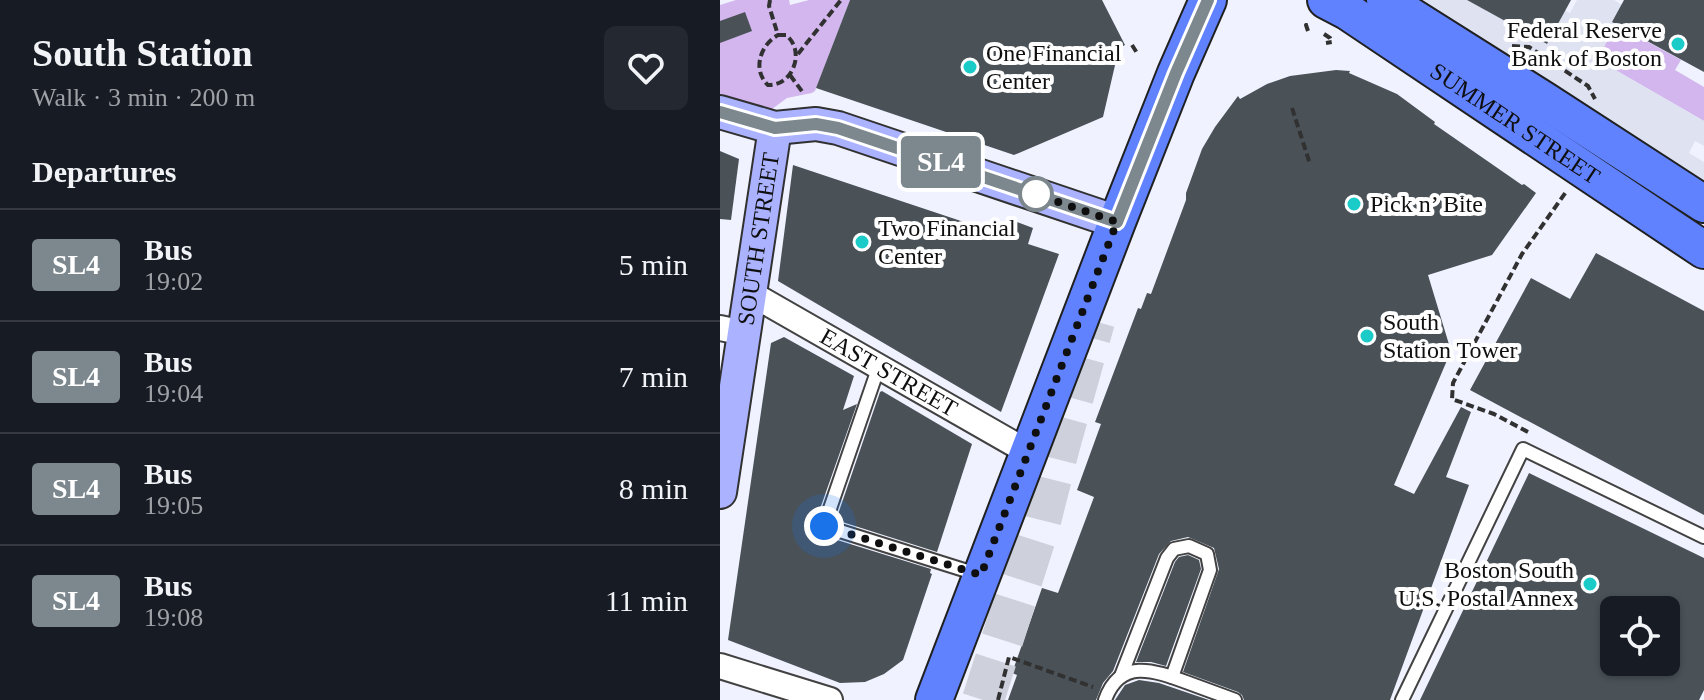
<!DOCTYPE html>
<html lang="en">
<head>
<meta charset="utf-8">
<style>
	:root { --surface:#171b24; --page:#242831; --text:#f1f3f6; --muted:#9ea1a6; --line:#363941 }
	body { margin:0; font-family:"Times New Roman",serif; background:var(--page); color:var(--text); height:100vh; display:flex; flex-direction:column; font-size:30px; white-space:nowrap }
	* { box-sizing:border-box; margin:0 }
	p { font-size:26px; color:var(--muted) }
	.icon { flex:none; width:44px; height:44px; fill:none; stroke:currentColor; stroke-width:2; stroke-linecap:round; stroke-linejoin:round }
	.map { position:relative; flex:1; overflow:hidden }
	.side { display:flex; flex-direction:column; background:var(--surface); width:720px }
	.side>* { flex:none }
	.badge { padding:0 16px; border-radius:6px; font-size:28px; line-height:52px }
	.controls { position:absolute; left:880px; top:596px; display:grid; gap:16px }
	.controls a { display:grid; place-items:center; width:80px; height:80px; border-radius:12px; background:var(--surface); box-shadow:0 2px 6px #0004; font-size:40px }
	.you { position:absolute; width:40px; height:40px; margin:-20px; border:6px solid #fff; border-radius:50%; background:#1a73e8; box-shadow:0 0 0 12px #1a73e833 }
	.map>.badge { position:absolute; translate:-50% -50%; box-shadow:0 0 0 4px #fff }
	h2 { padding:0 32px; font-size:30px; line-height:72px }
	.round { display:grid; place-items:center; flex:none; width:84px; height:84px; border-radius:12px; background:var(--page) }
	.summary { display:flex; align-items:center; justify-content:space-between; height:136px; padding:0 32px }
	h1 { font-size:38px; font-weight:800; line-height:60px }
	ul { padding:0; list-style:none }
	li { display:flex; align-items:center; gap:24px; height:112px; padding:0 32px; border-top:2px solid var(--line) }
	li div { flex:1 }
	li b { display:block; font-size:30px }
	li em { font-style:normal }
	li .badge { min-width:88px; font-weight:700; text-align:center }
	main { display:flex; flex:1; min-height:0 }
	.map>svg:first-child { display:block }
</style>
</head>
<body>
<main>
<section class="side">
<div class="summary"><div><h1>South Station</h1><p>Walk · 3 min · 200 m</p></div><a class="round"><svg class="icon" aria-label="heart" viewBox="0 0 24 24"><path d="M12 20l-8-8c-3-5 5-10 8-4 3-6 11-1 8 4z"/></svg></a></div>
<h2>Departures</h2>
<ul>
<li><span class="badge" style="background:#7c878e;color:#fff">SL4</span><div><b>Bus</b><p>19:02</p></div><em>5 min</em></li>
<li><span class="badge" style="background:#7c878e;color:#fff">SL4</span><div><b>Bus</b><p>19:04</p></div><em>7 min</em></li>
<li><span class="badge" style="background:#7c878e;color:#fff">SL4</span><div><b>Bus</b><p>19:05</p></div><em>8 min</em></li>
<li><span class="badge" style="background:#7c878e;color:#fff">SL4</span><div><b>Bus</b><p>19:08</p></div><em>11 min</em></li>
</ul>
</section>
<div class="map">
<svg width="984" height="700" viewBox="0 0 984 700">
	<rect width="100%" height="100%" fill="#f0f3ff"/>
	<g fill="#d2b6ed">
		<path d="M16,0H69L70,5L89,0H130L95,91L92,93L67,98L48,112L0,98V5Z"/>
		<path d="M902,28L961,60L955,70L984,87V121L878,60L891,32L898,35Z"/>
	</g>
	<path fill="#dee2f1" d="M696,0H747L827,44L842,17V9L850,13L857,0H894L902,5L892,22L902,28L898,36L891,32L878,60L984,121V146L975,141L969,153L984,162V188Z"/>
	<g fill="#4a5258" fill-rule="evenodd">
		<path d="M130,0H382L405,45L399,48L383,117L294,155L96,88Z"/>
		<path d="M747,0H851L827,44Z"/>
		<path d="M904,0H984V72L892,22Z"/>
		<path d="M25,12L32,31L0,43V21Z"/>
		<path d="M616,70L630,71L629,73L677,94L715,122L714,124L802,185L804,184L816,193L772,255L708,275L731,351L674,485L694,494L741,407L751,412L726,477L749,485L670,700H524L522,695L518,692L463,672L499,569L494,548L468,537L451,541L439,554L393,671L383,683L376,700H288L297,675L292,673L322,588L338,593L374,497L357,490L381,424L375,422L418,308L421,309L427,293L431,294L466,200V193L482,149L495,127L518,96L520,99L547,84L570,76Z"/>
		<path d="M0,151L19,159L11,220L0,219Z"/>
		<path d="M73,165L292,238L297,222L313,228L308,244L339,254L281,412L58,281Z"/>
		<path d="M876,253L984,311V515L750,390L811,278L850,299Z"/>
		<path d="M64,337L134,376L123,410L137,404L95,523L97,531L101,535L211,569L210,573L212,574L183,660L164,674L145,682L120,683L8,640L51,343Z"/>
		<path d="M162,391L252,444L217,552L116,520L160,392Z"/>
		<path d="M809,473L984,558V690L979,700H700ZM894,610H946V662H894Z"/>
		<path d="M468,555L479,560L481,569L446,666L431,662H416L455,562L459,557Z"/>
		<path d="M419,680L439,683L489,700H395L405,685Z"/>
	</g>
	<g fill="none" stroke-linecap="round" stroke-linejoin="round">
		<path stroke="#ced1db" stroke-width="42" stroke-dasharray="42 21" stroke-linecap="butt" d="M263,700L319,525L339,446L374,321"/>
		<defs>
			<g id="lane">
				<path d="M159,366L104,526L260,575"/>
				<path d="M401,676L447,558L454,549L469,546L487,554L490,570L452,677"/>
				<path d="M385,700C400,658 433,670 466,682C482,688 499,694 515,700"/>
				<path d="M682,700L803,449L984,537"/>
			</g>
			<g id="street">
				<path id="s1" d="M30,293L308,452"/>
				<path d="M0,328L24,333"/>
				<path d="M0,666L110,700"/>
			</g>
			<g id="secondary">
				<path d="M0,112L55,128L96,124L118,128L397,222"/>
				<path id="s2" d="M0,492L55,128"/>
			</g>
			<g id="primary">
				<path id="s3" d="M606,0L627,11L984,250"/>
				<path d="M665,0L825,101L984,204"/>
				<path d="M214,700L397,222L456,73L488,0"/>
			</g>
		</defs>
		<use href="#lane" stroke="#424242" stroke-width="16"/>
		<use href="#street" stroke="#424242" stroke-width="28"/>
		<use href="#secondary" stroke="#313131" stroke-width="36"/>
		<use href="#primary" stroke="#202020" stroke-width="40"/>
		<g stroke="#313131" stroke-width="4" stroke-dasharray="8 4" stroke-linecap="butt">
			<path d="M50,0L49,6L58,35"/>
			<path d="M588,31L586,25H590"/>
			<path d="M604,34L610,38L612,42L606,43"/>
			<path d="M58,35H66C86,51 73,86 48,85C32,70 40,45 58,35Z"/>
			<path d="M412,45L417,53"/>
			<path d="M792,46L809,47L868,86L875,99"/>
			<path d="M78,54L121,0"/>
			<path d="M70,75L84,94"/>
			<path d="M572,108L590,164"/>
			<path d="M808,432L774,414L732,399L733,383L802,254L846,192"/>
			<path d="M278,700L289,657L373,687"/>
		</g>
		<use href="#lane" stroke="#fff" stroke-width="12"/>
		<use href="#street" stroke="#fff" stroke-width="24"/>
		<use href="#secondary" stroke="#abb2ff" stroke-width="32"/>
		<use href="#primary" stroke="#6082ff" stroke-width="36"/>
	</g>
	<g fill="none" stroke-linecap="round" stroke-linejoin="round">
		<defs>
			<path id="line" d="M0,112L55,128L96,124L118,128L397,222L456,73L488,0"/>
		</defs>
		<use href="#line" stroke="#fff" stroke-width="18"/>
		<use href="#line" stroke="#7c878e" stroke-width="12"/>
		<path stroke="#0f0f0f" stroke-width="8" stroke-dasharray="0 14.4" d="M104,526L261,575L397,222L309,192L316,194"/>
	</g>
	<g fill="#1bcbc8" stroke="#fff" stroke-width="3">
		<circle cx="958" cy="44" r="8"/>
		<circle cx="250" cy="67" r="8"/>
		<circle cx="634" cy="204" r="8"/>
		<circle cx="142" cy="242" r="8"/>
		<circle cx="647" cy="336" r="8"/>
		<circle cx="870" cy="584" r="8"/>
	</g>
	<circle fill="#fff" stroke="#7c878e" stroke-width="4" cx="316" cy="194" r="16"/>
	<g text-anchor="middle" stroke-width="8" stroke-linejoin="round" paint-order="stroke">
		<g font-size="24" fill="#0f0f0f" stroke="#fff" text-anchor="start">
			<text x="942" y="38" text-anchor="end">Federal Reserve<tspan x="942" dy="28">Bank of Boston</tspan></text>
			<text x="266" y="61">One Financial<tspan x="266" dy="28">Center</tspan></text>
			<text x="650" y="212">Pick n’ Bite</text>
			<text x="158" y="236">Two Financial<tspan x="158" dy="28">Center</tspan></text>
			<text x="663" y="330">South<tspan x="663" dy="28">Station Tower</tspan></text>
			<text x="854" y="578" text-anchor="end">Boston South<tspan x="854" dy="28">U.S. Postal Annex</tspan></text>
		</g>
		<g font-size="24" fill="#0f0f0f" stroke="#fff">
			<text dy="8" stroke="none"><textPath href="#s3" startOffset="226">SUMMER STREET</textPath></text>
			<text dy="8" stroke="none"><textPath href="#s2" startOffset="256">SOUTH STREET</textPath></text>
			<text dy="8" stroke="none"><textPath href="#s1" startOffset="160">EAST STREET</textPath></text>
		</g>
	</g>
</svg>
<div class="controls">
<a><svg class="icon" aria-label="locate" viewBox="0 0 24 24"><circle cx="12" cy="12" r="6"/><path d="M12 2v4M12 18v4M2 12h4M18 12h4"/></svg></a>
</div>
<div class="you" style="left:104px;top:526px"></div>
<b class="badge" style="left:221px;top:162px;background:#7c878e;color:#fff">SL4</b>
</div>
</main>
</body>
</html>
